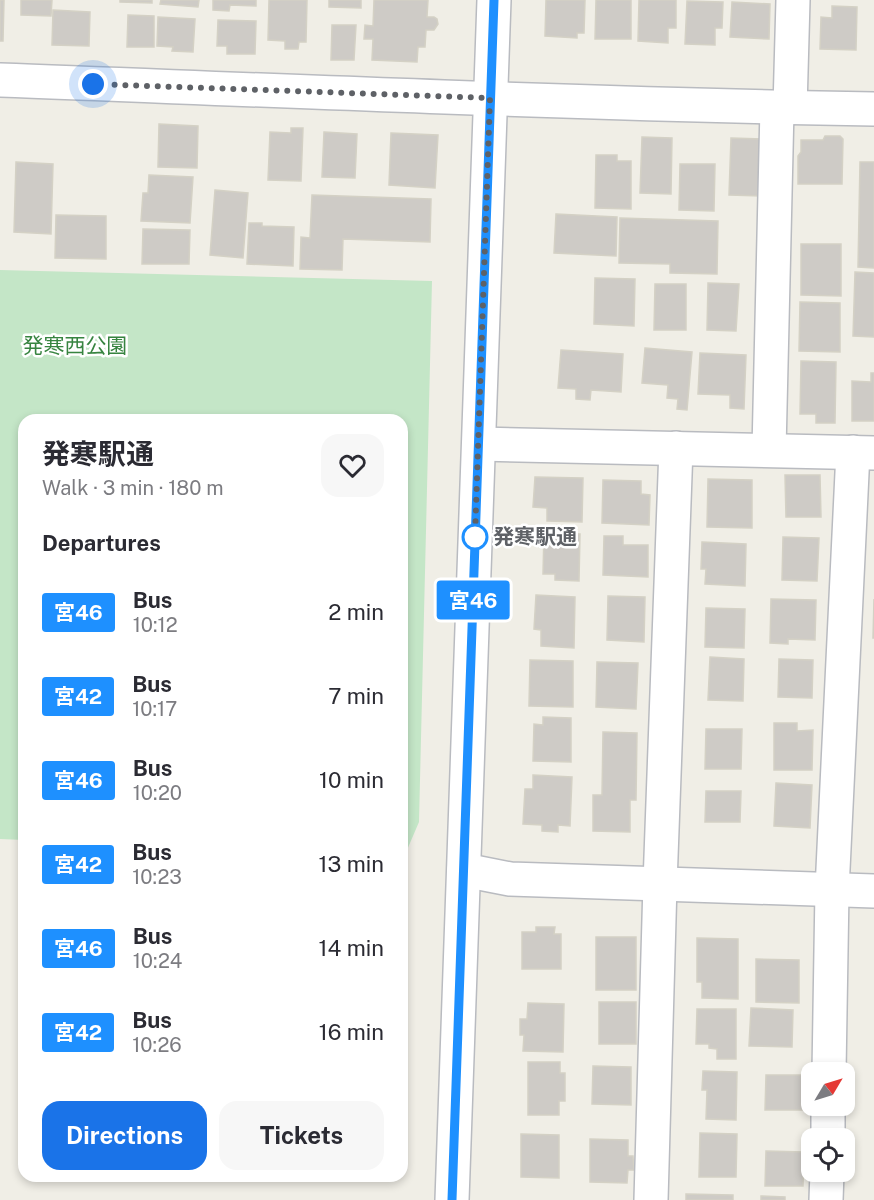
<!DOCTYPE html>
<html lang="en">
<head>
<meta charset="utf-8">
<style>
	:root { --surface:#fff; --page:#f7f7f7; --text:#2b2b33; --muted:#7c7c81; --accent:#1a73e8 }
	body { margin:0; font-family:"Public Sans","Noto Sans JP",sans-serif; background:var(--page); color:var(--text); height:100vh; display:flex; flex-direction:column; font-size:22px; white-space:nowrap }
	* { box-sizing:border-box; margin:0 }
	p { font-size:20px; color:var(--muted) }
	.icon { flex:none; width:33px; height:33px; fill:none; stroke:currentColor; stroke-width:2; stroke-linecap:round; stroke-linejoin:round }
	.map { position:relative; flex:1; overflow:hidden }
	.side { position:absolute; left:18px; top:414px; width:390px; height:768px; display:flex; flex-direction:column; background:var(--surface); border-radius:18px; box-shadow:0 3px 9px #0003 }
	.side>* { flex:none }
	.badge { padding:0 12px; border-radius:4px; font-size:21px; line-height:39px }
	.needle { width:39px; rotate:52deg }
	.tools { position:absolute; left:801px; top:1062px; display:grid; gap:12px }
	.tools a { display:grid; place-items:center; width:54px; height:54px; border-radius:12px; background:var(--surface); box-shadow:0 3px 9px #0003; font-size:30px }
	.you { position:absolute; width:30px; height:30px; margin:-15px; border:4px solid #fff; border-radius:50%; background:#1a73e8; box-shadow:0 0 0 9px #1a73e833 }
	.map>.badge { position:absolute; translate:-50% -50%; box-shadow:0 0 0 3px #fff }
	h2 { padding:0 24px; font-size:22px; line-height:54px }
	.round { display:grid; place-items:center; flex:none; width:63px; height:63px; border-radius:18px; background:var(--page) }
	.headline { display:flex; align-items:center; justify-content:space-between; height:102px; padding:0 24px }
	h1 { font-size:28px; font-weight:700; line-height:45px }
	.button { display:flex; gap:12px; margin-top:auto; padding:12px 24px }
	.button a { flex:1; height:69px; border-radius:18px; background:var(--accent); color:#fff; font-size:24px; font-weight:700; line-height:69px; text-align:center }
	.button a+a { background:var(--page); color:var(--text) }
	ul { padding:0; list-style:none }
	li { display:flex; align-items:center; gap:18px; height:84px; padding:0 24px }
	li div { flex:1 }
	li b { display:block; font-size:22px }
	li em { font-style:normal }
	li .badge { min-width:66px; font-weight:700; text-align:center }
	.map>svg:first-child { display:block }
</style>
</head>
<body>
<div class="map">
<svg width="874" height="1200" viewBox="0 0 874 1200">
	<rect width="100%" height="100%" fill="#f0eee6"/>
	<path fill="#c4e6c7" d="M0,270L432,281L419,822L407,850H402V420H24V840L0,839Z"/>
	<g fill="#cecbc6" stroke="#d4d1c5" stroke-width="1.5">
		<path d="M0,0H4L3,41H0Z"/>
		<path d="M21,0H52L51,16L21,15Z"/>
		<path d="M120,0H152V3L120,2Z"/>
		<path d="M161,0H199L198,7L160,4Z"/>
		<path d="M213,0H256V6L230,5L229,11L213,10Z"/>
		<path d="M269,0H307L306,42H299L298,49H285V41L268,40Z"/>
		<path d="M329,0H361V8L329,7Z"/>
		<path d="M374,0H428L427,17H434L437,19L438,24L434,30H426L425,47H418L417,62L372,60L373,39H364L365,25L373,26Z"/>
		<path d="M546,0H585L584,33H577V38L545,36Z"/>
		<path d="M596,0H631V39H595Z"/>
		<path d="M639,0H676V28H668V43L638,41Z"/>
		<path d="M687,1L723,2L722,28H715V45L685,44Z"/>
		<path d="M732,2L770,4L769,39L730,37Z"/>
		<path d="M832,6L857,7L856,50L820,49L821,17L832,18Z"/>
		<path d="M53,10L90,12L89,46L52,45Z"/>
		<path d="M128,15L154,16V47H127Z"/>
		<path d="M158,17L195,19L193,52L172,51L173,47L157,46Z"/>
		<path d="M218,20L256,21L255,54H227V46H217Z"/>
		<path d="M332,25H356L354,60H331Z"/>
		<path d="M159,124L198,126L197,168L158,167Z"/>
		<path d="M291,128H303L301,181L268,180L270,132L291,133Z"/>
		<path d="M324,132L357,134L355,178L322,177Z"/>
		<path d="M391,133L438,135L435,188L389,185Z"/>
		<path d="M825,136H840L843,139L842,184H798V156L801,152V140H823Z"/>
		<path d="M642,137L672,138L671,194L640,193Z"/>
		<path d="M731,138L762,139L761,196L729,195Z"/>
		<path d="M596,155H617V161H631V209L595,208Z"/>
		<path d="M16,162L53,164L51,234L14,232Z"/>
		<path d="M860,162H874V268L858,267Z"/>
		<path d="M680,164H715L714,211L679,210Z"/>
		<path d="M149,175L193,177L190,223L141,221L143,193H148Z"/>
		<path d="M215,190L248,193L243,258L210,255Z"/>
		<path d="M312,195L431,199L430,242L343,239L342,270L300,269L301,237L310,238Z"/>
		<path d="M556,214L617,217L616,256L554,253Z"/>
		<path d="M56,215L106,216V259L55,258Z"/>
		<path d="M620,218L718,221L717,274L670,273V264L619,263Z"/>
		<path d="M249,223H262V226L294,227L293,266L247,264Z"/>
		<path d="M143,229L190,230L189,264H142Z"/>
		<path d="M801,244H841V296L801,295Z"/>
		<path d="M855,272L874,273V337L853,336Z"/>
		<path d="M595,278L635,279L634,326L594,324Z"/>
		<path d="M708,283L739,284L736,331L707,330Z"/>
		<path d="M655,284H686V330H654Z"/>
		<path d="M800,302L840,303V352L799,351Z"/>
		<path d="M645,348L692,352L687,410L677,409L678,399L667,398L668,385L642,383Z"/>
		<path d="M561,350L623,354L621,392L591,390L590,400L576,399V389L558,388Z"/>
		<path d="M700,353L746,355L744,409L730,408V395L698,394Z"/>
		<path d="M801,361L836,362L835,423H816V414H800Z"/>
		<path d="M871,373H874V421H852V381L871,382Z"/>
		<path d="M785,475H820L821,517H786Z"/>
		<path d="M535,477L583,478L582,522L547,521V508L533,507Z"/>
		<path d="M708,479L752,480V528L707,527Z"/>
		<path d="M603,480L641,481V494L650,495L649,525L602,523Z"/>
		<path d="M544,533L580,534L579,581L555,580V574H543Z"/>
		<path d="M604,536H623V545H648V577L603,575Z"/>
		<path d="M783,537L819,538L817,581L782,580Z"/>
		<path d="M702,542L746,544L745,586L705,584L706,569H701Z"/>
		<path d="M536,595L575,597L574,648L541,646V630L534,629Z"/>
		<path d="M608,596L645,597L644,642L607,640Z"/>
		<path d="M771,599L816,600L815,640L788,639V644L770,643Z"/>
		<path d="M874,599V638H873Z"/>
		<path d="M706,608L745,609L744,648L705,647Z"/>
		<path d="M710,657L744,659L743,701L708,700Z"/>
		<path d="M779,659L813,660L812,698L778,697Z"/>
		<path d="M530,660L573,661V707L529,706Z"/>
		<path d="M597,662L638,663L636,709L596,707Z"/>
		<path d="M543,717L571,718V762L533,761L534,724L543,725Z"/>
		<path d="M774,723H797V731L813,730L812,770H774Z"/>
		<path d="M706,729H742L741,769H705Z"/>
		<path d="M603,732L637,733L636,800H630V832L593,831V795H602Z"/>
		<path d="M533,775L572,777L570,826L558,825V832L542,831V825L523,824L525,789H533Z"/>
		<path d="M776,783L812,785L810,828L774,826Z"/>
		<path d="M706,791H741L740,822H705Z"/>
		<path d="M536,927H555L554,934H561V969H522V932H536Z"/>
		<rect x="596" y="937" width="40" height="53"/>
		<path d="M697,938L738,939V999L702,998V982H697Z"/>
		<path d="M756,959L799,960V1003L756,1002Z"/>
		<rect x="599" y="1002" width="37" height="42"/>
		<path d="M528,1003L564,1004L563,1052L523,1051L524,1035H520V1019H527Z"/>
		<path d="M751,1008L793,1010L792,1047L749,1046Z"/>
		<path d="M697,1009H736V1059H717V1049L709,1048V1044H696Z"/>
		<path d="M528,1062H560V1073H565V1101H559V1115H528Z"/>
		<path d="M593,1066L631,1067V1105L592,1104Z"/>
		<path d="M703,1071L737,1072L736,1120L706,1119L707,1090H702Z"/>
		<path d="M766,1075H805V1110H765Z"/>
		<path d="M700,1133L737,1134L736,1177H699Z"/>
		<path d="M521,1134L559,1135V1178L521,1177Z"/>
		<path d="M590,1139L628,1140V1156H633L634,1170H628L627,1183L590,1182Z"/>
		<path d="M766,1151L804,1152L803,1186H765Z"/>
		<path d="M686,1194L733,1195V1200H686Z"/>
		<path d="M761,1196L785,1197V1200H761Z"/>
	</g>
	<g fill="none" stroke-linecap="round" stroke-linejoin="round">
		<defs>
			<g id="minor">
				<path d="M0,80C291,91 583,104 874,109"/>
				<path d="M790,108L793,0"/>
				<path d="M479,444L874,453"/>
				<path d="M769,450L777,108"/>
				<path d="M464,870L510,879L874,891"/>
				<path d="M829,1072L832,890L853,452"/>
				<path d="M828,1138V1106"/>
				<path d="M452,1200L494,0"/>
				<path d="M651,1200L660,884L676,448"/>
				<path d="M826,1200L827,1172"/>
			</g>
		</defs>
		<use href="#minor" stroke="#b9bbc0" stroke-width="36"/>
		<use href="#minor" stroke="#fff" stroke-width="33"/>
	</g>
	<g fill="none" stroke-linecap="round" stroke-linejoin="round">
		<defs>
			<path id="line" d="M452,1200L494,0"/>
		</defs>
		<use href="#line" stroke="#fff" stroke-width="14"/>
		<use href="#line" stroke="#1e90ff" stroke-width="9"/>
		<path stroke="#5e6166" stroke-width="6" stroke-dasharray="0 10.8" d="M93,84L490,98L475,537"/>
	</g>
	<circle fill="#fff" stroke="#1e90ff" stroke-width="3" cx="475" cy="537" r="12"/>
	<g text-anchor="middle" stroke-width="5" stroke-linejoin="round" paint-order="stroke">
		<g font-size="21" fill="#378440" stroke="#fff">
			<text x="75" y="353">発寒西公園</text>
		</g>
		<g font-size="21" font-weight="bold" fill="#5e6166" stroke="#fff" text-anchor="start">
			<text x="493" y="544">発寒駅通</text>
		</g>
	</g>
</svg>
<div class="tools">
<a><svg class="needle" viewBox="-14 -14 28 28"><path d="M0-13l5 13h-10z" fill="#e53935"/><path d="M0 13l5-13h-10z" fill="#7c7c81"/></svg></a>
<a><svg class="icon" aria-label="locate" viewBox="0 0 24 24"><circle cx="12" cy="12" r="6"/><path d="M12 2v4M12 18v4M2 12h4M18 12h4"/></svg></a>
</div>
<div class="you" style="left:93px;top:84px"></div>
<b class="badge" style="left:473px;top:600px;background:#1e90ff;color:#fff">宮46</b>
<section class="side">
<div class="headline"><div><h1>発寒駅通</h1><p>Walk · 3 min · 180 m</p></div><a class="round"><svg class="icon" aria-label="heart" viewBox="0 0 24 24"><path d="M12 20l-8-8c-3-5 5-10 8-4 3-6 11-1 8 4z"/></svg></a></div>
<h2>Departures</h2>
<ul>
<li><span class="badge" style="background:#1e90ff;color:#fff">宮46</span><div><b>Bus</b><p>10:12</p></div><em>2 min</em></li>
<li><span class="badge" style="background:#1e90ff;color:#fff">宮42</span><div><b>Bus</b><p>10:17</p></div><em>7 min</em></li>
<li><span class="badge" style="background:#1e90ff;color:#fff">宮46</span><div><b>Bus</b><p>10:20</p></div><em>10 min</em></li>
<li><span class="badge" style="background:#1e90ff;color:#fff">宮42</span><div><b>Bus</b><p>10:23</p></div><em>13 min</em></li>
<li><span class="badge" style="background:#1e90ff;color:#fff">宮46</span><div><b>Bus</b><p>10:24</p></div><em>14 min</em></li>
<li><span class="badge" style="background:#1e90ff;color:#fff">宮42</span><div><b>Bus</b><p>10:26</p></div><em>16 min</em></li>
</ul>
<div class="button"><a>Directions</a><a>Tickets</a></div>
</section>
</div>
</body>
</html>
